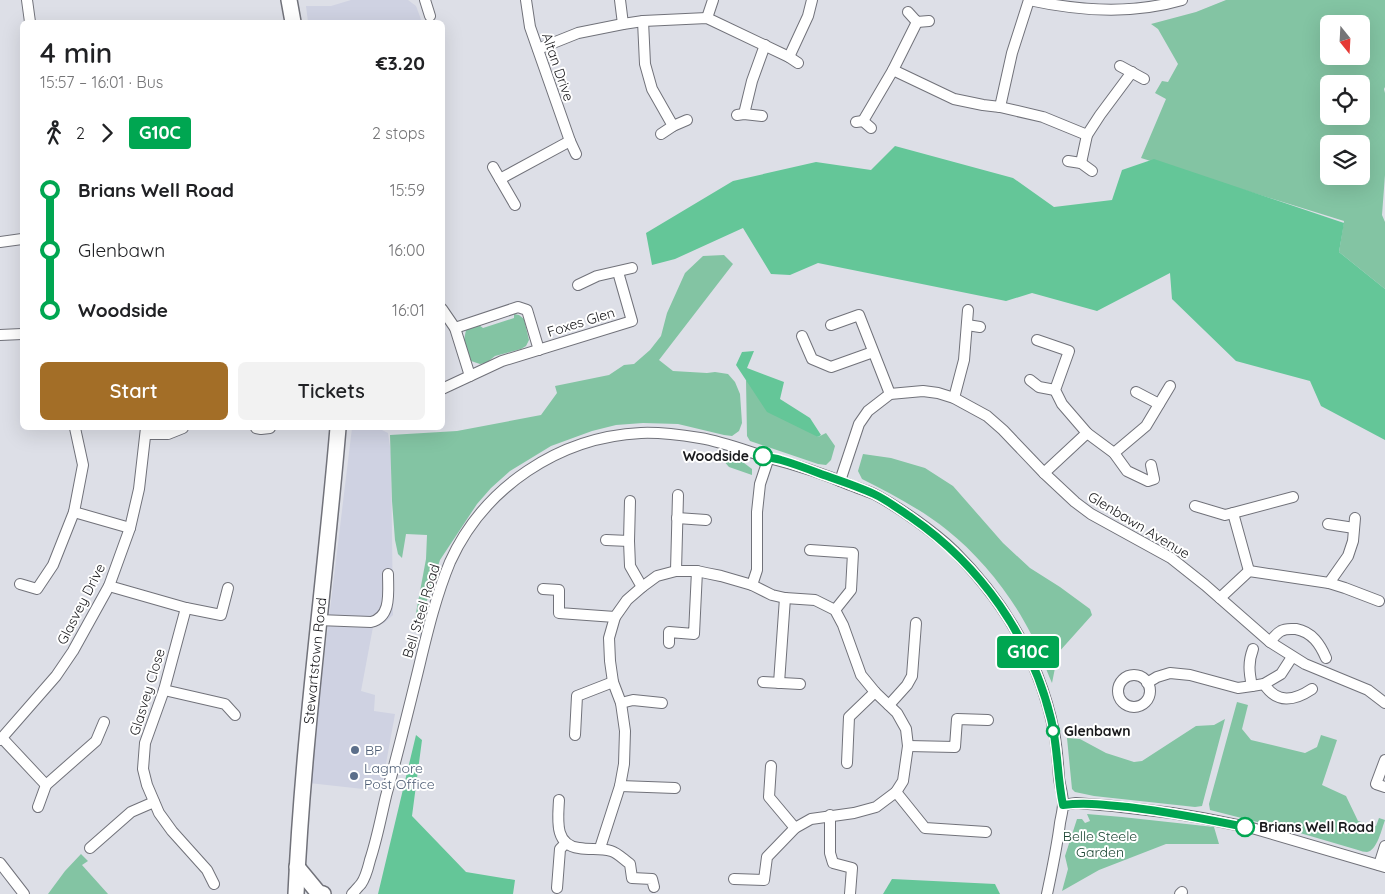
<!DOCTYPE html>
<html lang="en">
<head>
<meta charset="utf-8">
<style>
	:root { --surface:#fff; --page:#f2f2f2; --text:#202124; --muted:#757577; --accent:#a36e27 }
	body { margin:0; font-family:Quicksand,sans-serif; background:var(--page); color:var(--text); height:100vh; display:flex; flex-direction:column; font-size:19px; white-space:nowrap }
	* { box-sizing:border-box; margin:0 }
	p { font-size:16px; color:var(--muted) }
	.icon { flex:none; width:28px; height:28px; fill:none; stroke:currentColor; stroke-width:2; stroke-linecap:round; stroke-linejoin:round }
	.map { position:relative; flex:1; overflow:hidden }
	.drawer { position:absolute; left:20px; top:20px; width:425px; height:410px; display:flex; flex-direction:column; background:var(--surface); border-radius:8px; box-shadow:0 5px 20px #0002 }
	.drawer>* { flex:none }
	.badge { padding:0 10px; border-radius:4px; font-size:18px; line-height:32px }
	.needle { width:32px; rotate:162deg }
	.buttons { position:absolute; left:1320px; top:15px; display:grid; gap:10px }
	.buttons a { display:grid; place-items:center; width:50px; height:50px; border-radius:8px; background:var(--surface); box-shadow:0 5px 20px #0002; font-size:25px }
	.map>.badge { position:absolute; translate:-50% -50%; box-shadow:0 0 0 2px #fff }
	.legs { display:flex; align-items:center; gap:8px; height:55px; padding:0 20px; font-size:16px }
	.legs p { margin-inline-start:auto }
	.summary { display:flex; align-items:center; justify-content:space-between; height:85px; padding:0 20px }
	h1 { font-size:28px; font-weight:600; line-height:38px }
	.action { display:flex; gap:10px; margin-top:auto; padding:10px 20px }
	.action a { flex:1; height:58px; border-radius:8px; background:var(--accent); color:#fff; font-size:20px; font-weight:600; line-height:58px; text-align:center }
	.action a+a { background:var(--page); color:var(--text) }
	ul { padding:0 20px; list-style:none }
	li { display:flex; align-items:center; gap:18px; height:60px; font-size:19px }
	li i { display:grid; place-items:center; width:8px; height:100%; margin:0 6px; background:currentColor }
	li i::after { content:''; width:12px; height:12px; margin:-6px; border:4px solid; border-radius:50%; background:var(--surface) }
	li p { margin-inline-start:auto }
	li:first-child i { background:linear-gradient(#0000 50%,currentColor 0) }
	li:last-child i { background:linear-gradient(currentColor 50%,#0000 0) }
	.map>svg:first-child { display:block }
</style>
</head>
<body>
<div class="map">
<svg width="1385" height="894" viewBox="0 0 1385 894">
	<rect width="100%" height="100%" fill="#dddfe7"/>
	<g fill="#cfd2e2">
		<path d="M351,0H408L416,6L422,22H308L306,6H331Z"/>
		<path d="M352,428H378L388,433L391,453L393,615L384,623L373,627L361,691L375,695L374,711L395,714L381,791L309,783Z"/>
	</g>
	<g fill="#83c4a3" fill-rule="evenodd">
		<path d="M1226,0H1385V87L1384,89L1385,93V175L1382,215L1385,222V289L1339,252L1344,221L1141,158L1166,99L1155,93L1162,81L1168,82L1178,64L1158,29L1151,24L1196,12ZM1329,24H1361V56H1329ZM1329,84H1361V116H1329ZM1329,144H1361V176H1329Z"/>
		<path d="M724,255L733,264L659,360L673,371L707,373L715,372L728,374L735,382L740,394L742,423L739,431L732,436L724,435L678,424L643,423L616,425L592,431L551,446L510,471L491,488L477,504L440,560L418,628L413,629L426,559L427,535L406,534L402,558L398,554L395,540L392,501L390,435L457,431L541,415L557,393L555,386L609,375L624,365L634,364L650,350L661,336L667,313L685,273L703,256Z"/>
		<path d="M514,314L519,315L524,319L529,340L526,346L521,349L495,356L486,363L480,364L471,361L464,340L466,330L479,325L483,328L514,318Z"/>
		<path d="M746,380L818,437L826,433L835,446L831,460L826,465L818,464L750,441L747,436Z"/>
		<path d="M863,454L891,458L925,468L953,486L1003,543L1030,568L1060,587L1090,609L1092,615L1058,653L1052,683C1045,667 1039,649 1031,634C1012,596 980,556 947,530C921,509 891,494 862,479L858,471Z"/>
		<path d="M731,458L744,463L752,469V475L729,467L722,459Z"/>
		<path d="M1237,702L1248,705L1242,729L1251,740L1305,753L1317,747L1321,735L1337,740L1322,785L1346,796L1358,821L1376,826L1379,818L1385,820C1382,828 1377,851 1367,852C1364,852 1361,851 1358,850L1300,833L1210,810L1209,804Z"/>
		<path d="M1225,719L1202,806L1195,807L1094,796L1075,792L1072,789L1067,738L1080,739L1106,753L1134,762L1142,761L1196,726L1214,725Z"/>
		<path d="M1087,814L1122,817L1214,827L1219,844H1166L1099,870L1062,891L1068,869L1065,856L1077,819H1082L1085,823L1090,821Z"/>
		<path d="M81,854L88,861L82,865L108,894H48L65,871Z"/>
	</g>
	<g fill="#64c698">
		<path d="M895,146L1013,178L1054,207L1112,200L1122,170L1154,159L1344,223L1339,252L1385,289V440L1321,406L1310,381L1236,361L1172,299L1170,273L1097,311L1032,293L1006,301L818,263L790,275L771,274L743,228L675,259L652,265L646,233L733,181L816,162L871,170Z"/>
		<path d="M754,351L747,368L784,382L780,399L810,418L821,435L818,437L767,412L736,365L742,352Z"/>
		<path d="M416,735L422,740L412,816L466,872L515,880L513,894H378Z"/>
		<path d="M892,879L995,884L1000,894H883Z"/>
	</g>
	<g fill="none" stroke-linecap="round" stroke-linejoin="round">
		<defs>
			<g id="street">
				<path d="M27,0L30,22"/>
				<path d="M425,0L430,16"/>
				<path d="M526,0L530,27L570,141L576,154"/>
				<path d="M620,0L623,24"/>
				<path d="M1029,0C1079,11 1131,15 1182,0"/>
				<path d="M908,12L917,22L929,21"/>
				<path d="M707,18L713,0"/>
				<path d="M643,21L645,64L652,89L673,126"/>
				<path d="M538,49L578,33L623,24L643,21L707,18L789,57L798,63"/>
				<path d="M789,57L808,16L812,0"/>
				<path d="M1120,66L1144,79"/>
				<path d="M893,70L954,99L983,105L1000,107L1043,117L1087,135"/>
				<path d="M1000,107L1012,53L1029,0"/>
				<path d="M744,114L752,81L765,45"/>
				<path d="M737,115L744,114L762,116"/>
				<path d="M863,121L893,70L917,22"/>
				<path d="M856,122L863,121L871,128"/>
				<path d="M661,134L673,126L687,120"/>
				<path d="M1068,161L1081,163L1092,171"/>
				<path d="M1081,163L1087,135L1100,115L1132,72"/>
				<path d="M493,167L515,205"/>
				<path d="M500,179L570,141"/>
				<path d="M0,242L22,239"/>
				<path d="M578,285L597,276L632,268"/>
				<path d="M442,309L455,328L470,376"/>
				<path d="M831,325L859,315L890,394"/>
				<path d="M967,325L980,327"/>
				<path d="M455,328L518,307L527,310L539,350"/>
				<path d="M0,335L22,334"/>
				<path d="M802,336L812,359L831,367L873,352"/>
				<path d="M1037,340L1069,351L1055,390L1062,404L1087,433L1114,453L1127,471L1148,481L1154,479L1151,465"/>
				<path d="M1030,380L1039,387L1055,390"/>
				<path d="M442,389L502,361L632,321L618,272"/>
				<path d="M1136,392L1159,404"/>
				<path d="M954,398L964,360L968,310"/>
				<path d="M256,428L261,429L270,428"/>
				<path d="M146,434H168L183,428"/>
				<path d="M1114,453L1146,426L1170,386"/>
				<path d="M1044,473L1087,433"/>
				<path d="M840,481L859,424L868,411L890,394L923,391L938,393L954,398L987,416L1003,430L1044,473L1075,502L1091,514L1171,558L1205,585L1270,642L1305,664L1368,690L1385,703"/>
				<path d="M630,501L629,541L630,566L642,587"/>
				<path d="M1195,506L1225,515L1233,513"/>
				<path d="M74,512L130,528"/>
				<path d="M677,518L706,520"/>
				<path d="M1328,524L1354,528"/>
				<path d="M606,540L629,541"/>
				<path d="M810,550L853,553L851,590L835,610"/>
				<path d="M676,571L678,495"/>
				<path d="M1249,571L1233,513L1293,497"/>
				<path d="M1329,583L1348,556L1353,541L1355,518"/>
				<path d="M20,584L37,589L53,565L74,512L83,465L75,428"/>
				<path d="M752,585L757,570V512L760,484L769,457"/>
				<path d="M109,586L186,608L221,615L228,588"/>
				<path d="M543,589L559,590V613L615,617"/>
				<path d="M1220,598L1249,571L1329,583L1345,588L1379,601"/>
				<path d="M186,608L164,690L145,743L143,769L147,785L159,813L172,831L207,870L214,884"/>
				<path d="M318,620L371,622C392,617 388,592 388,574"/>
				<path d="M1270,642C1273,638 1277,633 1281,631C1286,628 1291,629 1296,629C1312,632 1320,644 1326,658"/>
				<path d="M669,643V632L694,634L697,571"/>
				<circle cx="1134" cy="691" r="16"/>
				<path d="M763,682L800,684"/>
				<path d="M779,683L785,598"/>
				<path d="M1147,683L1157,677L1170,673L1190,675L1238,688L1252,686L1264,684L1281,674L1292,657"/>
				<path d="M1264,684C1277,704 1294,701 1312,689"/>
				<path d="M1252,686C1249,672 1248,662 1253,649"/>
				<path d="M164,690L225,704L235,715"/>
				<path d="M621,703L633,700L662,703"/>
				<path d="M889,705L907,685L912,676L916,623"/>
				<path d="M575,735L577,696L613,682"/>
				<path d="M2,738L46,785"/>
				<path d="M0,740L56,676L73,651L109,586L130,528L139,489L146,428"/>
				<path d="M908,746L955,747L957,719L988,720"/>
				<path d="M1385,760L1376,784L1385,787"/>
				<path d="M847,763L849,717L875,692"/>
				<path d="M771,766L769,797L795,828"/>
				<path d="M620,786L675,788"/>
				<path d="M896,792L925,828L986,832"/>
				<path d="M559,800C558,819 554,845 579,848C590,850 600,848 611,851C618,853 624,860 630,864L632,878L652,879L654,887"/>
				<path d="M1063,805L1076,803L1113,806L1172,813L1202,818L1252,828L1385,867"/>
				<path d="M38,807L46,785L96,741L104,722"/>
				<path d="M830,815V853L833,863L852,868L850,894"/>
				<path d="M90,848L131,812L154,802"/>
				<path d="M600,848L620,786L624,764L625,731L621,703L613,682L610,661L609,638L615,617L627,600L642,587L657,576L676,571H697L706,573L721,576L752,585L772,595L785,598L815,600L835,610L843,625L861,675L875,692L897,713L906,729L908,746L903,781L896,792L876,807L854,813L811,819L795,828L767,857L764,880L734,879"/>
				<path d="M0,863L24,894"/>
				<path d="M1379,865L1385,846"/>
				<path d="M557,888L560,849L566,843"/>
				<path d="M352,894C353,893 360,885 361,884C366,877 368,868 370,860C377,839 381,817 386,796C397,756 407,716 417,675C426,638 435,598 450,562C484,487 559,437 641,433C661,432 681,435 700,438C724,442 746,451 769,458C797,465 824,474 850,485C858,488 867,491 874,494C899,507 934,532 954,551C1005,602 1040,661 1054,732C1057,747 1058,763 1059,778C1060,786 1063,795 1063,804C1063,810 1061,817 1060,823C1057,847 1052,870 1047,894"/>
				<path d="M1180,894L1182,892"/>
			</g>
			<g id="secondary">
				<path d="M289,0L293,22"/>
				<path d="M297,867L316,890L319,893L323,894"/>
				<path id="s1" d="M296,894C303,738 325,583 338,428"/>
			</g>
		</defs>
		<use href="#street" stroke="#71727a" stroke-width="12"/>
		<use href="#secondary" stroke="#71727a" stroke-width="18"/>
		<use href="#street" stroke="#fff" stroke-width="10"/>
		<use href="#secondary" stroke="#fff" stroke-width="15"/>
	</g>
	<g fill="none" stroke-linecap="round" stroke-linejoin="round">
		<defs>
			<path id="line-1" d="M763,456C769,458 775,458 781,460C795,464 808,469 821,474C838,480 857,486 874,494C887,500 900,510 912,518C981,566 1031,637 1051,719C1058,747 1057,776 1063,805C1085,802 1107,805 1128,807C1168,812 1206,819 1245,827"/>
		</defs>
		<use href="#line-1" stroke="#fff" stroke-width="11"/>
		<use href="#line-1" stroke="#00a651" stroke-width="8"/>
	</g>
	<g fill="#fff" stroke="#00a651" stroke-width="2.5">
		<circle cx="763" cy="456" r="9"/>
		<circle cx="1053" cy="731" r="6"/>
		<circle cx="1245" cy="827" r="9"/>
	</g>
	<g fill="#5c6f8a" stroke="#fff" stroke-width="2">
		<circle cx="355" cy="750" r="5"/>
		<circle cx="354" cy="776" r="5"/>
	</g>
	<g text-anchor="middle" stroke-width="4" stroke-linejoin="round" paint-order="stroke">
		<g font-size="14" fill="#19191c" stroke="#fff">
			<text transform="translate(558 67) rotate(71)" y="5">Altan Drive</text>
			<text transform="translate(581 322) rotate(-17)" y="5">Foxes Glen</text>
			<text transform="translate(1139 525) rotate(31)" y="5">Glenbawn Avenue</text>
			<text transform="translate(81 604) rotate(-63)" y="5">Glasvey Drive</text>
			<text transform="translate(421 611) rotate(-73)" y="5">Bell Steel Road</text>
			<text dy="5" stroke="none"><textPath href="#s1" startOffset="234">Stewartstown Road</textPath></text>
			<text transform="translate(147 692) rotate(-73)" y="5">Glasvey Close</text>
		</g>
		<g font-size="14" font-weight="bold" fill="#19191c" stroke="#fff" text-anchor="start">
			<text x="749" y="461" text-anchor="end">Woodside</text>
			<text x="1064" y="736">Glenbawn</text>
			<text x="1259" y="832">Brians Well Road</text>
		</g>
		<g font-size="14" fill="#4e5e75" stroke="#fff" text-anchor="start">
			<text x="365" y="755">BP</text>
			<text x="364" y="773">Lagmore<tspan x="364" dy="16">Post Office</tspan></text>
		</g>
		<g font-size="14" fill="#1d4734" stroke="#fff">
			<text x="1100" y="841">Belle Steele<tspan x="1100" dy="16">Garden</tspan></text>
		</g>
	</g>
</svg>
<div class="buttons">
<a><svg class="needle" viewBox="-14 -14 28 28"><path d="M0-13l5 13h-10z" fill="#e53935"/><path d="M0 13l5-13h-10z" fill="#757577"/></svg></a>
<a><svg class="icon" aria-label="locate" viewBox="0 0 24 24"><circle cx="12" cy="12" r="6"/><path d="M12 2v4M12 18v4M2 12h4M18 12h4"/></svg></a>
<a><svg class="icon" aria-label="layers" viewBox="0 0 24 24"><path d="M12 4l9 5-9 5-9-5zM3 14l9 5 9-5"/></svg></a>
</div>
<b class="badge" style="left:1028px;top:652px;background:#00a651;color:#fff">G10C</b>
<section class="drawer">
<div class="summary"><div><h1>4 min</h1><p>15:57 – 16:01 · Bus</p></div><b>€3.20</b></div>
<div class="legs"><svg class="icon" aria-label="walk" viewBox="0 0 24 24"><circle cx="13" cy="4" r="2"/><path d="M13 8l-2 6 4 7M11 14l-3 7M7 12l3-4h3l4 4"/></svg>2<svg class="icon" aria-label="forward" viewBox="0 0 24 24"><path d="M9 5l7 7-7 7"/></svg><b class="badge" style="background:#00a651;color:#fff">G10C</b><p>2 stops</p></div>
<ul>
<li><i style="color:#00a651"></i><b>Brians Well Road</b><p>15:59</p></li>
<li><i style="color:#00a651"></i><span>Glenbawn</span><p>16:00</p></li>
<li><i style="color:#00a651"></i><b>Woodside</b><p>16:01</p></li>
</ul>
<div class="action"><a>Start</a><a>Tickets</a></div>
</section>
</div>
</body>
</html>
